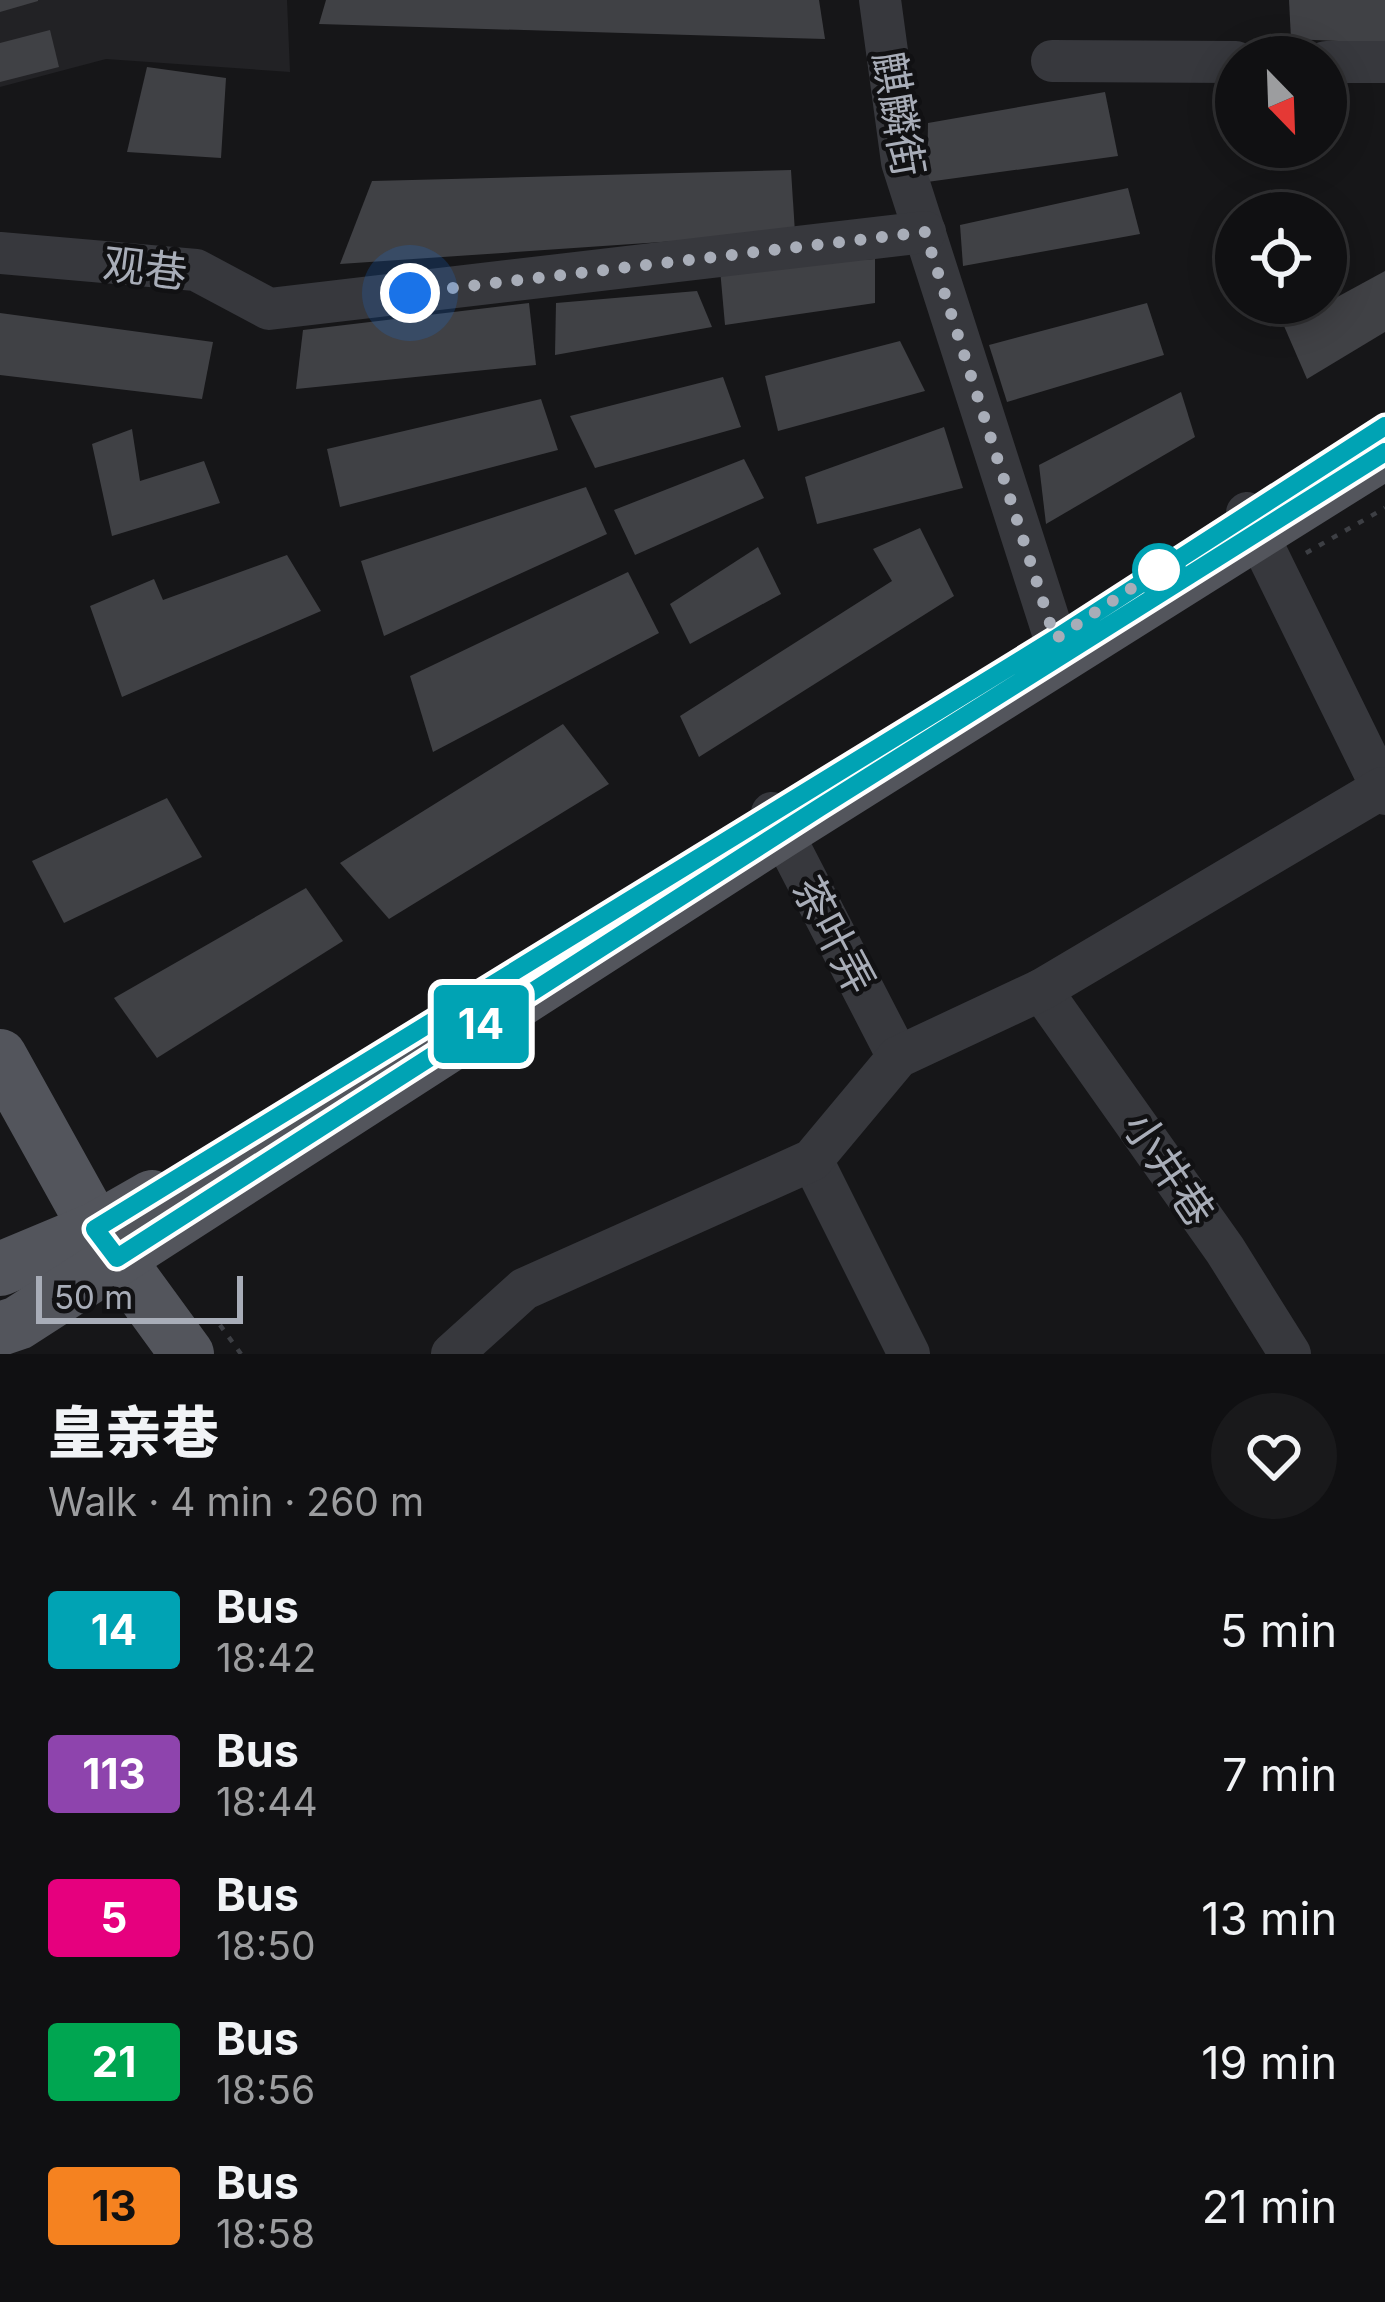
<!DOCTYPE html>
<html lang="en">
<head>
<meta charset="utf-8">
<style>
	:root { --surface:#101012; --page:#19191b; --text:#f1f3f6; --muted:#9c9d9f; --line:#303032 }
	body { margin:0; font-family:Inter,"Noto Sans SC",sans-serif; background:var(--page); color:var(--text); height:100vh; display:flex; flex-direction:column; font-size:45px; white-space:nowrap }
	* { box-sizing:border-box; margin:0 }
	p { font-size:39px; color:var(--muted) }
	.icon { flex:none; width:66px; height:66px; fill:none; stroke:currentColor; stroke-width:2; stroke-linecap:round; stroke-linejoin:round }
	.map { position:relative; height:1354px; overflow:hidden }
	.drawer { display:flex; flex-direction:column; background:var(--surface); flex:1 }
	.drawer>* { flex:none }
	.badge { padding:0 24px; border-radius:9px; font-size:42px; line-height:78px }
	.needle { width:78px; rotate:157deg }
	.tools { position:absolute; left:1215px; top:36px; display:grid; gap:24px }
	.tools a { display:grid; place-items:center; width:132px; height:132px; border-radius:50%; background:var(--surface); box-shadow:0 6px 30px #0003,0 0 0 3px var(--line); font-size:60px }
	.scale { position:absolute; left:36px; bottom:30px; width:207px; box-sizing:border-box; padding-left:12px; border:6px solid #a8adb8; border-top:0; font-size:33px; line-height:42px; white-space:nowrap; color:#a8adb8; -webkit-text-stroke:9px #111113; paint-order:stroke }
	.you { position:absolute; width:60px; height:60px; margin:-30px; border:9px solid #fff; border-radius:50%; background:#1a73e8; box-shadow:0 0 0 18px #1a73e833 }
	.map>.badge { position:absolute; translate:-50% -50%; box-shadow:0 0 0 6px #fff }
	.round { display:grid; place-items:center; flex:none; width:126px; height:126px; border-radius:63px; background:var(--page) }
	.summary { display:flex; align-items:center; justify-content:space-between; height:204px; padding:0 48px }
	h1 { font-size:57px; font-weight:800; line-height:90px }
	ul { padding:0; list-style:none }
	li { display:flex; align-items:center; gap:36px; height:144px; padding:0 48px }
	li div { flex:1 }
	li b { display:block; font-size:45px }
	li em { font-style:normal }
	li .badge { min-width:132px; font-weight:700; text-align:center }
	.map>svg:first-child { display:block }
</style>
</head>
<body>
<div class="map">
<svg width="1385" height="1354" viewBox="0 0 1385 1354">
	<rect width="100%" height="100%" fill="#161618"/>
	<path fill="#222225" d="M0,0H287L290,72L106,59L0,87Z"/>
	<g fill="#404145">
		<path d="M0,0H38V1L0,12Z"/>
		<path d="M326,0H819L825,39L319,24Z"/>
		<path d="M1289,0H1385V43L1291,39Z"/>
		<path d="M50,30L59,67L0,82V43Z"/>
		<path d="M147,67L226,78L221,158L127,152Z"/>
		<path d="M1105,92L1118,156L927,182L928,123Z"/>
		<path d="M791,170L795,233L340,264L372,181Z"/>
		<path d="M1128,188L1140,234L963,266L960,225Z"/>
		<path d="M875,259V303L725,325L720,269Z"/>
		<path d="M1385,271V332L1307,379L1284,326Z"/>
		<path d="M697,291L712,327L555,355L556,303Z"/>
		<path d="M529,303L536,365L296,389L303,330Z"/>
		<path d="M1147,303L1164,355L1007,402L989,345Z"/>
		<path d="M0,313L213,342L202,399L0,375Z"/>
		<path d="M900,341L925,391L778,431L765,376Z"/>
		<path d="M723,377L741,427L595,468L570,416Z"/>
		<path d="M1181,392L1195,437L1046,524L1039,465Z"/>
		<path d="M541,399L558,450L340,507L327,449Z"/>
		<path d="M944,427L963,488L817,524L805,477Z"/>
		<path d="M132,429L140,481L204,461L220,503L112,536L92,444Z"/>
		<path d="M744,459L764,498L635,555L614,510Z"/>
		<path d="M586,487L607,534L384,636L361,561Z"/>
		<path d="M920,528L954,596L699,757L680,716L892,581L873,549Z"/>
		<path d="M758,547L781,594L690,644L670,604Z"/>
		<path d="M287,555L321,611L122,697L90,606L154,579L163,600Z"/>
		<path d="M628,572L659,633L433,752L410,676Z"/>
		<path d="M563,724L609,784L389,919L340,863Z"/>
		<path d="M167,798L202,857L64,923L32,861Z"/>
		<path d="M306,888L343,941L157,1058L114,998Z"/>
	</g>
	<g fill="none" stroke-linecap="round" stroke-linejoin="round">
		<g stroke="#3d3f44" stroke-width="4.5" stroke-dasharray="6 9" stroke-linecap="butt">
			<path d="M1306,553L1385,508"/>
			<path d="M220,1325L241,1354"/>
		</g>
		<g stroke="#37383d" stroke-width="42">
			<path d="M880,0L902,162L1055,639"/>
			<path d="M1052,61L1236,62"/>
			<path d="M1326,62H1385"/>
			<path d="M0,253L196,270L269,309L925,232"/>
			<path d="M1247,513L1385,794"/>
			<path d="M772,813L898,1057"/>
			<path d="M1041,990L1225,1250L1290,1354"/>
			<path d="M812,1160L909,1354"/>
			<path d="M452,1354L524,1289L812,1160L898,1057L1041,990L1382,788"/>
		</g>
		<g stroke="#53555c" stroke-width="54">
			<path d="M0,1056L96,1229L187,1354"/>
			<path d="M0,1269L96,1229L152,1197"/>
			<path d="M0,1329L18,1323L780,832L1385,452"/>
		</g>
	</g>
	<g fill="none" stroke-linecap="round" stroke-linejoin="round">
		<defs>
			<path id="line" d="M1385,426L1055,639L95,1229L117,1258L819,808L1385,452"/>
		</defs>
		<use href="#line" stroke="#fff" stroke-width="27"/>
		<use href="#line" stroke="#00a3b4" stroke-width="18"/>
		<path stroke="#a8adb8" stroke-width="12" stroke-dasharray="0 21.6" d="M410,293L925,232L1055,639L1159,570"/>
	</g>
	<circle fill="#fff" stroke="#00a3b4" stroke-width="6" cx="1159" cy="570" r="24"/>
	<g text-anchor="middle" stroke-width="9" stroke-linejoin="round" paint-order="stroke">
		<g font-size="42" fill="#a8adb8" stroke="#111113">
			<text transform="translate(899 114) rotate(80)" y="15">麒麟街</text>
			<text transform="translate(145 268) rotate(7)" y="15">观巷</text>
			<text transform="translate(834 935) rotate(62)" y="15">茶叶弄</text>
			<text transform="translate(1169 1169) rotate(56)" y="15">小井巷</text>
		</g>
	</g>
</svg>
<div class="tools">
<a><svg class="needle" viewBox="-14 -14 28 28"><path d="M0-13l5 13h-10z" fill="#e53935"/><path d="M0 13l5-13h-10z" fill="#9c9d9f"/></svg></a>
<a><svg class="icon" aria-label="locate" viewBox="0 0 24 24"><circle cx="12" cy="12" r="6"/><path d="M12 2v4M12 18v4M2 12h4M18 12h4"/></svg></a>
</div>
<div class="scale">50 m</div>
<div class="you" style="left:410px;top:293px"></div>
<b class="badge" style="left:481px;top:1024px;background:#00a3b4;color:#fff">14</b>
</div>
<section class="drawer">
<div class="summary"><div><h1>皇亲巷</h1><p>Walk · 4 min · 260 m</p></div><a class="round"><svg class="icon" aria-label="heart" viewBox="0 0 24 24"><path d="M12 20l-8-8c-3-5 5-10 8-4 3-6 11-1 8 4z"/></svg></a></div>
<ul>
<li><span class="badge" style="background:#00a3b4;color:#fff">14</span><div><b>Bus</b><p>18:42</p></div><em>5 min</em></li>
<li><span class="badge" style="background:#8e44ad;color:#fff">113</span><div><b>Bus</b><p>18:44</p></div><em>7 min</em></li>
<li><span class="badge" style="background:#e6007e;color:#fff">5</span><div><b>Bus</b><p>18:50</p></div><em>13 min</em></li>
<li><span class="badge" style="background:#00a651;color:#fff">21</span><div><b>Bus</b><p>18:56</p></div><em>19 min</em></li>
<li><span class="badge" style="background:#f58220;color:#111">13</span><div><b>Bus</b><p>18:58</p></div><em>21 min</em></li>
</ul>
</section>
</body>
</html>
